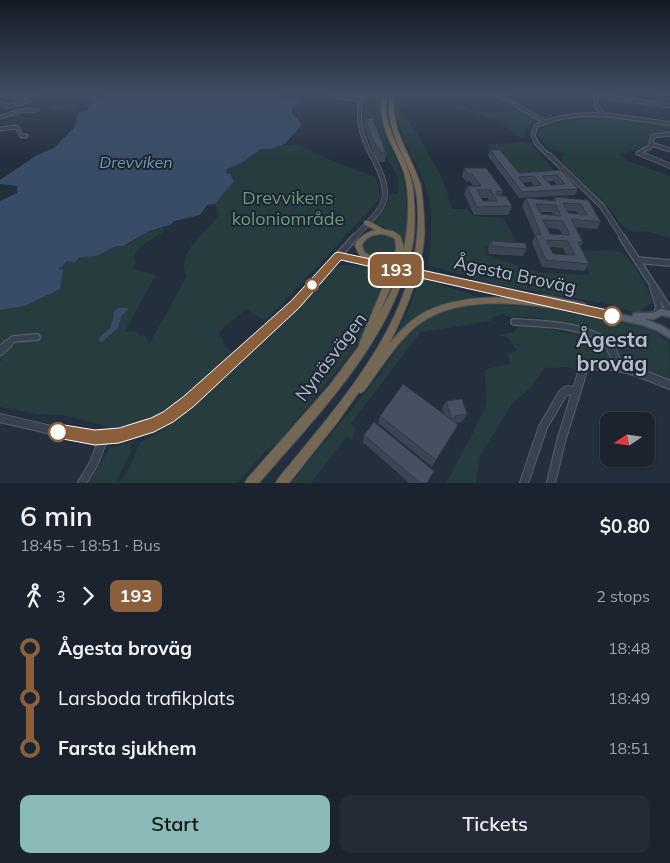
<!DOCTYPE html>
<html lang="en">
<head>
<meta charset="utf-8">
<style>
	:root { --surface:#1b232e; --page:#242b36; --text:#f1f3f6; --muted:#a0a4aa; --line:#39404a; --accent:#8bbbb9 }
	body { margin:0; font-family:Mulish,sans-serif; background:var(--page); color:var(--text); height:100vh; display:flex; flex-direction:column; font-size:19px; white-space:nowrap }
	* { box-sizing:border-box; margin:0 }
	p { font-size:16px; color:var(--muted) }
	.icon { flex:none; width:28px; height:28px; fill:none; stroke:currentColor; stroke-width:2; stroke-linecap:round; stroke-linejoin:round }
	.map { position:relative; height:483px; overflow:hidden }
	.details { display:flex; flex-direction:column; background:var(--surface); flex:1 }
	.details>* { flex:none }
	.badge { padding:0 10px; border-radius:8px; font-size:18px; line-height:32px }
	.needle { width:32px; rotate:257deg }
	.controls { position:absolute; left:600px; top:412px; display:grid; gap:10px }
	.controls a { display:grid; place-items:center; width:55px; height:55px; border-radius:10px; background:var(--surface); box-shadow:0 1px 4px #0004,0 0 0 1px var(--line); font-size:25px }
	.map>.badge { position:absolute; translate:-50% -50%; box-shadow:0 0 0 2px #fff }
	.legs { display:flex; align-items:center; gap:8px; height:55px; padding:0 20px; font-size:16px }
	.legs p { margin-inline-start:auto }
	.head { display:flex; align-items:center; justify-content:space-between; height:85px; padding:0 20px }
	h1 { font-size:28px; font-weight:600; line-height:38px }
	.primary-button { display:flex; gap:10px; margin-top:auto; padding:10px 20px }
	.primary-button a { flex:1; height:58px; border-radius:10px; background:var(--accent); color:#111; font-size:20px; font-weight:600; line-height:58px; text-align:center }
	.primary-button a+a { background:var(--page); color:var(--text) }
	ul { padding:0 20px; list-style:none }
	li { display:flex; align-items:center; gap:18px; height:50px; font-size:19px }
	li i { display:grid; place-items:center; width:8px; height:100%; margin:0 6px; background:currentColor }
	li i::after { content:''; width:12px; height:12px; margin:-6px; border:4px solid; border-radius:50%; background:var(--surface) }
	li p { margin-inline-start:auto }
	li:first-child i { background:linear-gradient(#0000 50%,currentColor 0) }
	li:last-child i { background:linear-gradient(currentColor 50%,#0000 0) }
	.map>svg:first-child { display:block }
</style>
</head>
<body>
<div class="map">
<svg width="670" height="483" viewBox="0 0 670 483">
	<rect width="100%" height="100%" fill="#242f3e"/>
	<g fill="#263c3f">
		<path d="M372,93H382C375,123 393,147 402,174C409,199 408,222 404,247L398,235L373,221L387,204L390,194H398V177L388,160L373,124L361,125L362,102L369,103Z"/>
		<path d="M396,93H488L494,97V100L502,103L500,105L486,104L477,107L470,101L453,102L459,105H465L466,108L477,112H491L506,106H514L534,118L535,120C528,124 525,129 525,137L520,138L502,123L453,106L442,95L407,99L411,106L399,108L417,133L442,178L452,209H467L473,216L503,218L520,248L485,246L487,255L536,272L589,275L583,251C594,251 608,249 619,252C631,254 649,291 652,303L640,311L633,312L609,304L492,284L428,265C431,242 434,218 428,195C422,167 386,119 396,93Z"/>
		<path d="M64,99H85L74,112L59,111L50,108Z"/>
		<path d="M601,116L627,118L670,126V132L651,133L649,143L645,148L618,154L628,161L670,176V238L645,231L634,232L623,227L607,205L562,162L563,156L566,153L548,149L538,135L541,128L550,124Z"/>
		<path d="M528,142L556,172L516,174L487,144Z"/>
		<path d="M301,144L303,148L345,166L376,177L381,194L379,200L285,301L267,318H260L246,309L224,327L219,334L223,339L224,346L235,354L228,361L171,408L143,421L114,428L62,415L37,414L0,407V361L3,360L0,359V310L24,306L67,261H75L80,257L97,256L117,246L128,244L149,231L163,228L164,231L140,247L134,255L136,262L134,269L160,277L154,278L125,331L137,332L140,336H146L149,344L187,276C174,253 207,233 218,216L215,204L233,181L230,174L226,173V169L240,164L261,149Z"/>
		<path d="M382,232L394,238L398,244L393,263C380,261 367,260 362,246L365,237Z"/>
		<path d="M341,265L367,266L390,272L363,336L346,360L277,443L266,451L237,483H119L129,469L140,442L162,430L180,415L238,362L246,357L336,267Z"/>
		<path d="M419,278L485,299C434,303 424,307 390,346L410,307Z"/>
		<path d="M482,305L547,307L651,329L669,342L670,380L628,364L607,338L596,333L540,318L524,317L511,318L502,314L493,317L491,321L421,332L351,423L356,427L352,440L347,436L311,483H291C320,446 352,410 381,373C394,356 404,331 424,319C441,309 462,306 482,305Z"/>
		<path d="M531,324L599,341L607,348L612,358L606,361H586L578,370L567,367L545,368L530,388L512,404L479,458L476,483H446L472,435L486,405L485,369L511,364L507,354L517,350L508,338L499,335L514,332C517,324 523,325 531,324Z"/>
		<path d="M132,442L131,452L116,483H89L110,448Z"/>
	</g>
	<g fill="#394c67">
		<path d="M119,93H279V99H297L299,103L292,108V114L297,118L301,125L285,144L270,149H261L240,164L227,169L226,173L230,174L234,181L215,204L207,205L200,215L174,221L170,225L149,231L123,246H116L97,256L80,257L75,262L67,261L59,269L63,270L60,289L24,306L0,310V201L17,193V186L0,184V180L37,155L54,148L75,127L78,113L87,110C93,99 107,95 119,93Z"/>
		<path d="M118,308H127L128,310L121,316L118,328L102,342L99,341V338L110,328L114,316L113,313Z"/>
	</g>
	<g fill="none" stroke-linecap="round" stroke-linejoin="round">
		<defs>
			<g id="minor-far3">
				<path d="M330,93L338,97L360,100"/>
				<path d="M362,93C356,119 360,133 372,157"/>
				<path d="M496,93L545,122"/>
				<path d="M595,93L596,106L603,114"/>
				<path d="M2,95L17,98L39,93"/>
				<path d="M5,95L16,93"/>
				<path d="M595,95L670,106"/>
				<path d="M0,104L9,106L28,101L30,99L27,96"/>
				<path d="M0,117L20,111L37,110"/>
				<path d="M0,129L17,127L22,136H26"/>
				<path d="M651,144L670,150"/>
				<path d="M550,157L537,144L533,135L536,126C579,106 626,117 670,124"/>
				<path d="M647,157L638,153L650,147L653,136L670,134"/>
			</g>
			<g id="minor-far2">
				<path d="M549,155L602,206L623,238"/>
				<path d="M644,155L670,166"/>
				<path d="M354,238C385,204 396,201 372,155"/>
			</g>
			<g id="minor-far1">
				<path d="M622,237L670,311"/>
				<path d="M637,260L670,263"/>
				<path d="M653,288L659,306L657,313"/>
				<path d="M514,322C541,323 590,325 610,345"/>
				<path d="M7,345L13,339L37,337"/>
				<path d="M250,345L295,304L355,237"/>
			</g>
			<g id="minor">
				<path d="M609,344L620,368"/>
				<path d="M0,351L8,344"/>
				<path d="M0,418L73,435L95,438L119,435L154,424L168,417L188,402L252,344"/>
				<path d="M82,483L94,463L104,437"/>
				<path d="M524,483L543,427L563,393L568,390L576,392"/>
				<path d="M551,483L561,441L584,367C615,360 642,374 670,385"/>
			</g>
			<g id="major">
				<path d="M337,254H339L384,265H386L387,267L386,269H384L339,258H337L336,256Z"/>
				<path d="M424,272L540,297L543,295L582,303L585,304V307L633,317V314L636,313H653L661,309L670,311V317L662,315L654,319H644L662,326L670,331V338L656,330L643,325L576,311L573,310V307L550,302V304L547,305L422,277L421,275L422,273Z"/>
			</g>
			<g id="highway">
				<path d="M383,93H387C381,125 399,144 409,172C412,181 414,192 414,202C415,213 415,232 413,243C394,339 320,412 259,483H245L247,479L329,386L359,346V344L382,289L394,259L396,248L395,239C384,231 368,233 362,245L364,252L377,260L378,262L377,264C366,265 358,255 355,245C360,236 366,232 376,230L365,225L364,223L365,221H369L385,230L393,231L400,236L404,248L394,280L379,314C385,303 392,291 396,280C406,249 413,205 404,173C394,144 376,127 383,93Z"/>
				<path d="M390,93H394C390,131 409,150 420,183C423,194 423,205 424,217C424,224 425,232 424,240C420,277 406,311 389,344C400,331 412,318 427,311C474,289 531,299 580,306L583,307L584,309L583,311L580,312C529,305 457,291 414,328C394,346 380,370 364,391L361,393L359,392L336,424L289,483H276L278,479C343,399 428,309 417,198C414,170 395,147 390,120C388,111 389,102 390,93Z"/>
			</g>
		</defs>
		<use href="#minor-far3" stroke="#565f6c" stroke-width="5"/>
		<use href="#minor-far2" stroke="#565f6c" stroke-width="6"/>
		<use href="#minor-far1" stroke="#565f6c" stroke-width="8"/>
		<use href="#minor" stroke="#565f6c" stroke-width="10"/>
		<use href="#major" stroke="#414a57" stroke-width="3"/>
		<use href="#highway" stroke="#434c59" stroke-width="2"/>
		<use href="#minor-far3" stroke="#38414e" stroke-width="3"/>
		<use href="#minor-far2" stroke="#38414e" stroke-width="4.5"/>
		<use href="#minor-far1" stroke="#38414e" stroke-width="5.5"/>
		<use href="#minor" stroke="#38414e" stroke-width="8"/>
		<use href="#major" fill="#56606e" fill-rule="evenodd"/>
		<use href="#highway" fill="#746855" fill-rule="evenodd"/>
		<defs>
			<path id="major-bridge" d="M384,267L424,275"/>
		</defs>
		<use href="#major-bridge" stroke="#414a57" stroke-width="9" stroke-linecap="butt"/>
		<use href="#major-bridge" stroke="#56606e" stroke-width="7"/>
	</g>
	<g fill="#3b4654" fill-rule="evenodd">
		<path d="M365,93H371L369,102H364Z"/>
		<path d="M652,93H670V97L652,94Z"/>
		<path d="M365,119L386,153L385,162H380L373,151L364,127Z"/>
		<path d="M490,150L519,173L561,170L578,189L575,195L519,198L488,156ZM554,181L557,185H551L547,182ZM531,182L534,186L526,187L523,183Z"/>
		<path d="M464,168L503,191L501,196L512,206L508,215H474L464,194L467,186H473L470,181L466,182L462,176ZM481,198H488L489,201H483Z"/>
		<path d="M555,197L588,200L601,222L597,229L576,227L583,242L580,247L589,264L584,271L542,267L532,242L535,236L522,206L526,198L553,200ZM567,211H576L578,214L568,213ZM540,212H552L553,215L541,214ZM547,228L559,229L562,234H550ZM550,247L563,248L566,255L553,254Z"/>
		<path d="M491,241L527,249L523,256L489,254L488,248Z"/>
		<path d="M446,401L467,414L462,422L455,423L458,425L432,467L378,423L380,416L444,414L442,409Z"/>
		<path d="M364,435L427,483H409L363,442Z"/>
	</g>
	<g fill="#455162" stroke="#303945" fill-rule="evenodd">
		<path d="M365,93H370L369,96H364Z"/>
		<path d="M373,118L386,153H381L374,142L365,119Z"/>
		<path d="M490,150H500L519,173L561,170L578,189L522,192ZM557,175L565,184L551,185L542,176ZM534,176L541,185L526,187L519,177Z"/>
		<path d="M464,168H486L503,191H496V195L506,196L512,206L477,207L467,186H481L472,174H468ZM477,190H491L497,201H483Z"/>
		<path d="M555,197L588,200L601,222L571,219L583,242H578L589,264L546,260L535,235H541L526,198L556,201ZM563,203L581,204L587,215L568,213ZM536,204L556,205L561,216L541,214ZM543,220L563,221L570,235L550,234ZM547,240L568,241L575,255L553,254Z"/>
		<path d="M491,241L525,243L527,249L492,246Z"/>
		<path d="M403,384L452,420L446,401L462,399L467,414L455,416L453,421L458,425L436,460L380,416Z"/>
		<path d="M374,422L434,471L427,483H420L364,435Z"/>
	</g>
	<linearGradient id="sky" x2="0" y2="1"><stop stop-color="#141a22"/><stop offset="0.58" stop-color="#3f4d63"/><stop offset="1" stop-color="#3f4d63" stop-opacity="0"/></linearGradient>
	<rect width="670" height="161" fill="url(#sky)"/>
	<path fill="#8b5e3c" stroke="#fff" d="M338,252L612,311L616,312L618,316L616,319L612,321L341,260L299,308L193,407L173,422L154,432L119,443L95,445L52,437L50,432L52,426L58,424L95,430L119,428L151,418L163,412L183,397L291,301L335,253Z"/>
	<g fill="#fff" stroke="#8b5e3c" stroke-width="2.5">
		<circle cx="312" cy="285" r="6"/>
		<circle cx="612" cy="316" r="9"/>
		<circle cx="58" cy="432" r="9"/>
	</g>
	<g text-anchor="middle" stroke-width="4" stroke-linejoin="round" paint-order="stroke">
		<g font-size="16" font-style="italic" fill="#7c92b1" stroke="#1d2633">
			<text x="136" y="168">Drevviken</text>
		</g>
		<g font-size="18" fill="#6b9a76" stroke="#1d2633">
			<text x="288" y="204">Drevvikens<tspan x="288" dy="21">koloniområde</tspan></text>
		</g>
		<g font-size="18" fill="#b4bcc9" stroke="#1d2633">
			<text transform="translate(515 275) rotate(12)" y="6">Ågesta Broväg</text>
			<text transform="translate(331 357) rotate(-53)" y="6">Nynäsvägen</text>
		</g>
		<g font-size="21" font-weight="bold" fill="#b4bcc9" stroke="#1d2633">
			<text x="612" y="347">Ågesta<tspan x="612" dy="24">broväg</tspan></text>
		</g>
	</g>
</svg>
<div class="controls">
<a><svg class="needle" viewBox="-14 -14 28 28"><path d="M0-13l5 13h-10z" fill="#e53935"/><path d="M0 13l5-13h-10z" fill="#a0a4aa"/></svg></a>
</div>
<b class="badge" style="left:396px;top:270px;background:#8b5e3c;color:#fff">193</b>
</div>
<section class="details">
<div class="head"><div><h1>6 min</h1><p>18:45 – 18:51 · Bus</p></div><b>$0.80</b></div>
<div class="legs"><svg class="icon" aria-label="walk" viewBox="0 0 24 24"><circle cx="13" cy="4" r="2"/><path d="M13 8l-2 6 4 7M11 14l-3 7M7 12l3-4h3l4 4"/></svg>3<svg class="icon" aria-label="forward" viewBox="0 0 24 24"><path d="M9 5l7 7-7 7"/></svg><b class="badge" style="background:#8b5e3c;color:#fff">193</b><p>2 stops</p></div>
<ul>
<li><i style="color:#8b5e3c"></i><b>Ågesta broväg</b><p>18:48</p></li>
<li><i style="color:#8b5e3c"></i><span>Larsboda trafikplats</span><p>18:49</p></li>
<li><i style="color:#8b5e3c"></i><b>Farsta sjukhem</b><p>18:51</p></li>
</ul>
<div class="primary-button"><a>Start</a><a>Tickets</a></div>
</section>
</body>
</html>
